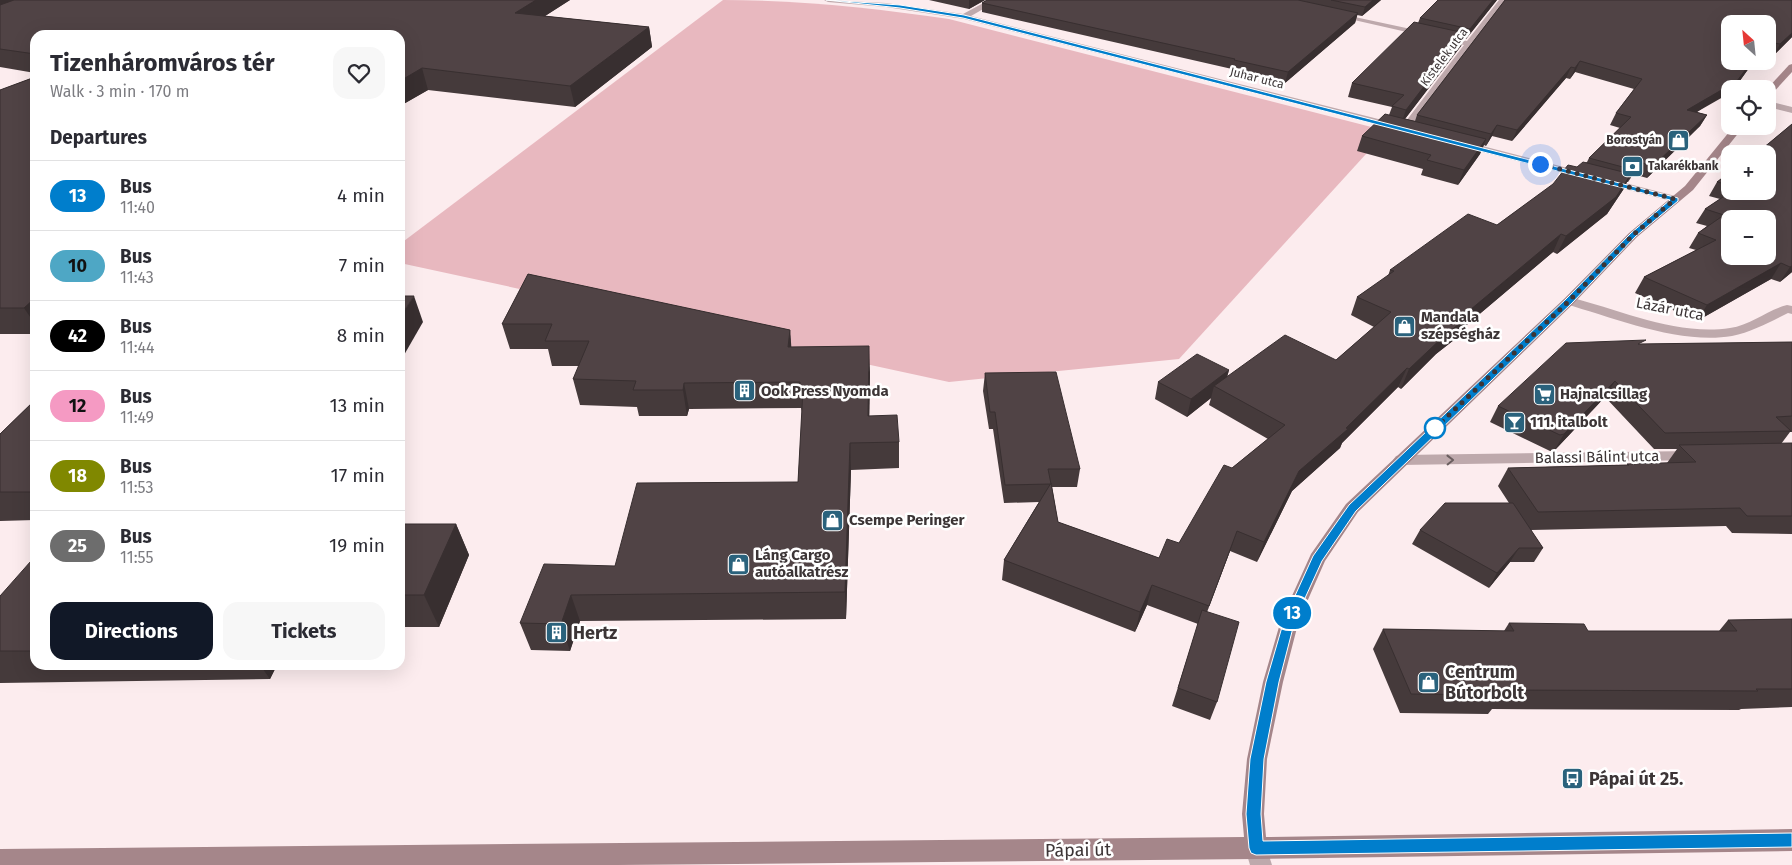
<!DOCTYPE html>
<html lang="en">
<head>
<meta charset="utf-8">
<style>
	:root { --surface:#fff; --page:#f7f7f7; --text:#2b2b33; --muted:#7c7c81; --line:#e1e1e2; --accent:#111827 }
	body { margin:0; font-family:"Fira Sans",sans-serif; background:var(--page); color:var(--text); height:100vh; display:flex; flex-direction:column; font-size:19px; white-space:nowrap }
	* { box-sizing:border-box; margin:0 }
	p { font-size:16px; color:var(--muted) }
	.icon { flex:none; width:28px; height:28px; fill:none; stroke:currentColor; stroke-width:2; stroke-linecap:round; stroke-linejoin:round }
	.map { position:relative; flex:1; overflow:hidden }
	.panel { position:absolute; left:30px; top:30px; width:375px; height:640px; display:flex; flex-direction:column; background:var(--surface); border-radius:15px; box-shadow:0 5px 20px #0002 }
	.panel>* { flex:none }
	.badge { padding:0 10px; border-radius:16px; font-size:18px; line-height:32px }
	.needle { width:32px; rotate:333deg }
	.buttons { position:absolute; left:1721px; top:15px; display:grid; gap:10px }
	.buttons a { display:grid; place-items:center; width:55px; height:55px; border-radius:10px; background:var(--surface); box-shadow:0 5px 20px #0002; font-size:25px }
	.you { position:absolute; width:25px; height:25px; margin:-12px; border:4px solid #fff; border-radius:50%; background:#1a73e8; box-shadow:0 0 0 8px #1a73e833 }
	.map>.badge { position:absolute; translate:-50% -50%; box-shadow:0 0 0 2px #fff }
	h2 { padding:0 20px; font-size:19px; line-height:45px }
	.round { display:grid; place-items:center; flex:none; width:52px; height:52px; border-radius:15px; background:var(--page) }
	.overview { display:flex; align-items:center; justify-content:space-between; height:85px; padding:0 20px }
	h1 { font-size:24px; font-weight:700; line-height:38px }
	.primary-button { display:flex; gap:10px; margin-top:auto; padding:10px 20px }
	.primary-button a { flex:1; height:58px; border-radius:15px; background:var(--accent); color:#fff; font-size:20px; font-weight:700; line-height:58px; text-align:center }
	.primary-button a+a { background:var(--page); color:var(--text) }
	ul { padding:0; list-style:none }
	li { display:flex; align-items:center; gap:15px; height:70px; padding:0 20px; border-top:1px solid var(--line) }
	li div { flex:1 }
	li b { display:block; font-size:19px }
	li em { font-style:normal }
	li .badge { min-width:55px; font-weight:700; text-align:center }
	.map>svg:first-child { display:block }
</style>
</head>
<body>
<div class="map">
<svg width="1792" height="865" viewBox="0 0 1792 865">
	<rect width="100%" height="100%" fill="#fcecee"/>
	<path fill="#e8b8bf" d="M723,0C798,0 874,8 949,19L1387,131L1179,359L949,382L400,263V244Z"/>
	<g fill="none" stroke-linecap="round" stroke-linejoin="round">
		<g fill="#bea9ac" fill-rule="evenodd">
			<path d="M824,0L886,3L963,14L989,0H999L971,16L1398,124L1400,126L1395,129L964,19L886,7L828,2Z"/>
			<path d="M1499,0H1507L1408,131L1405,132L1400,129L1464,45L1332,15L1336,13L1467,41Z"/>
			<path d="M1768,101L1792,107V113L1768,107Z"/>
			<path d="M1463,141L1587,173L1588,175L1583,178L1459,146V142Z"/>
			<path d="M1606,178L1679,197L1680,199L1675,202L1602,183L1601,181L1602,179Z"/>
			<path d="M1569,297C1621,310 1676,336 1730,328C1751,325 1767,310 1787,305L1792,306V314L1788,313C1770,322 1752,332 1732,336C1680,345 1615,318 1565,304L1563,301Z"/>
			<path d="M1692,451L1697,452L1700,456L1697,460L1401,465L1396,464L1393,460L1396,456L1401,455Z"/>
			<path d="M1256,837L1264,840L1272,865H1250L1245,848L1248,840Z"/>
		</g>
		<g fill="#a5868a" fill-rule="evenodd">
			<path d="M1792,64V72L1771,95L1768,96L1767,89L1789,65Z"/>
			<path d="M1734,126H1744L1693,190L1637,237L1573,304L1358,512L1325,561L1299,620L1283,682L1267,759L1264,814L1266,837L1792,829V851L1256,859L618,865H0V849L1244,837L1242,814L1247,759L1263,682L1281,620L1311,554L1346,504L1565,298L1629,233L1685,186Z"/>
		</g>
	</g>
	<g fill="#453a3b">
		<path d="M0,0H570L545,16L649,27L652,47L575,107L428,90L400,106V35H35V73L0,67Z"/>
		<path d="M929,0H985L969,9Z"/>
		<path d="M987,0H1381L1362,16L1357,15L1355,23L1285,83L1232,70V69L982,12V3Z"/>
		<path d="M1497,0L1466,39L1464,38L1461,46L1405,119L1415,121L1417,115L1505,0H1792V37L1774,55L1768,53V24L1754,61L1734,89H1730L1697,112L1707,115L1700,126L1647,178L1633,174L1628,182H1627L1623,190L1607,214L1557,254L1553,252L1463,328L1459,336L1436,354L1401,389L1398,387L1342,443L1340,448L1292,491L1257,562L1230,551L1207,612L1217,702L1210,720L1172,706L1198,624L1147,605L1135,632L1002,580L1004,560L1039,502L1004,503L993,429H989L983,391L985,373L1080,469L1077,487H1052L1058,522L1159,558L1179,543L1232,468L1268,439L1209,405L1211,398L1187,417L1155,399L1158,382L1229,370L1227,377L1336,360L1374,327L1351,315L1357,297L1388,276L1390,270L1497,225L1577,167L1587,162L1589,158L1620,128L1610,125L1616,113L1634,89L1575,72L1570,79L1566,78L1512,141L1492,136L1486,146L1484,145L1480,154L1458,185L1421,175L1423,169L1357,151L1362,136L1389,115L1392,107L1348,97L1352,83L1418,23L1420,18Z"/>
		<path d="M35,77V334H0V90Z"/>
		<path d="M1792,124V272L1780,282L1771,279L1697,321L1635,293L1644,277L1696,250L1689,248L1698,233L1707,226L1696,223L1705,209L1720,199L1709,196L1717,182L1730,172V191H1768V144Z"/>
		<path d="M528,274L790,330L791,347L870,372L869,416L899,442V468L851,470L846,619L580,621L570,651L531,650L520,623L615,566L798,482L802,412L801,408L689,409L687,416H639L637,407L580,405L573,379L579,366H552L548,349H510L502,324Z"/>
		<path d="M1792,342V432H1790L1781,444L1792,443V534L1732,533L1726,526L1531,530L1543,548L1534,562H1510L1489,588L1412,544L1420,530L1509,503L1498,486L1508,468L1627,465V464L1667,463L1677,449H1654L1605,397L1554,451H1550L1490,422L1498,406L1644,344Z"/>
		<path d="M35,400V520L0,521V434Z"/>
		<path d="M400,524H456L469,555L439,627H400Z"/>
		<path d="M35,561V665H277L270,679L0,683V596Z"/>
		<path d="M1792,619V707L1741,709L1739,710L1492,709L1488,714L1400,713L1373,649L1383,629L1504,631L1509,623L1588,631H1719L1728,620Z"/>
	</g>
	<g fill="#382f30">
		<path d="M0,0H56L0,19Z"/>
		<path d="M536,0H570L520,32L515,13Z"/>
		<path d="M969,0H985L969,9Z"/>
		<path d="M1373,0H1381L1362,16L1365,7Z"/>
		<path d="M1493,0H1497L1466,39L1470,29Z"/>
		<path d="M1358,13L1355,23L1285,83L1288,72Z"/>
		<path d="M649,27L652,47L575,107L570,86Z"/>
		<path d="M1465,33L1461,46L1401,124L1406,110Z"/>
		<path d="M1792,33V37L1774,55L1780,44Z"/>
		<path d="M1580,61L1575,72L1570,79L1575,68Z"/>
		<path d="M1752,61H1754L1734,89H1730V93L1681,121L1687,110Z"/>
		<path d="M1571,67L1566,78L1512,141L1517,130Z"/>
		<path d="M422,68L428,90L400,106V81Z"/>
		<path d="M1707,115L1700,126L1647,178L1653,166Z"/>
		<path d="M1497,125L1492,136L1486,146L1491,134Z"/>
		<path d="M1486,139L1480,154L1458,185L1464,170Z"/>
		<path d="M1639,162L1633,174L1628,182L1634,170Z"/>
		<path d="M1631,174L1623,190L1607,214L1557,254L1566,236Z"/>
		<path d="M1561,234L1553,252L1463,328L1459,336L1436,354L1401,389L1409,369L1464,315Z"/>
		<path d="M1781,263L1771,279L1697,321L1707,305Z"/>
		<path d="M1792,266V272L1780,282L1790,267Z"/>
		<path d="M414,296L423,322L400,362V317Z"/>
		<path d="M35,298V324L24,308Z"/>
		<path d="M790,330L792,355L788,347Z"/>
		<path d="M869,346L870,372L869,442L868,416Z"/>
		<path d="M1407,368L1398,387L1342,443L1340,448L1292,491L1257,562L1264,542L1299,471L1346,428Z"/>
		<path d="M1229,370L1224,388L1214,386L1211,398L1187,417L1191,399Z"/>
		<path d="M1615,381L1605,397L1554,451L1564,434Z"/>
		<path d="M684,383L689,409L687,416L683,390Z"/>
		<path d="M850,443L851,470L846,619L845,592Z"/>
		<path d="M456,524L469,555L439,627L424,595Z"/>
		<path d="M1237,531L1230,551L1202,625L1209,606Z"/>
		<path d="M1519,548L1510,562L1489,588L1497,573Z"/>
		<path d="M1152,585L1147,605L1135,632L1140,612Z"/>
		<path d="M571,595L580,621L570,651L561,624Z"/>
		<path d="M260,665H277L270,679Z"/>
	</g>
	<g fill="#504345" stroke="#382f30" fill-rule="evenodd">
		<path d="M14,0H536L515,13L649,27L570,86L422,68L400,81V35H35V54L0,49V5Z"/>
		<path d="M987,0H1298L1358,13L1288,72L1234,60L1235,59L982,3Z"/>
		<path d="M1331,0H1373L1365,7Z"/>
		<path d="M1438,0H1493L1470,29L1420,18Z"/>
		<path d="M1505,0H1792V33L1780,44L1768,42V24H1730V61H1752L1737,81L1687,110L1707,115L1653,166L1639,162L1634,170L1589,158L1631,117L1616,113L1642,79L1580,61L1575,68L1571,67L1517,130L1497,125L1491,134L1417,115Z"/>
		<path d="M1414,22L1465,33L1406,110L1392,106L1404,95L1352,83Z"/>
		<path d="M35,77V298L24,308H0V90Z"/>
		<path d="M1385,114L1486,139L1464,170L1427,160L1431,155L1362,136Z"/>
		<path d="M1792,124V266L1790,267L1781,263L1707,305L1644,277L1716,240L1698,233L1724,215L1705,209L1732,191H1768V154H1755L1768,144ZM1730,219H1768V256H1730Z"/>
		<path d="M1583,162L1631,174L1616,197L1566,236L1561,234L1464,315L1468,317L1445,335L1409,369L1407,368L1346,428L1348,429L1299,471L1264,542L1237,531L1209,606L1152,585L1140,612L1004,560L1051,483L1058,522L1159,558L1167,539L1179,543L1224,465L1232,468L1285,425L1214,386L1285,335L1336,360L1391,312L1357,297L1394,271L1390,270L1468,214L1497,225L1553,184L1568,165L1577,167Z"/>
		<path d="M1730,172V185L1717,182Z"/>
		<path d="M528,274L790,330L788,347L869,346L868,416L897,415L899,442L850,443L845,592L571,595L561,624L520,623L544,564L615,566L637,483L798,482L803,389H800V382L684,383L683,390H633L636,381L573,379L589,341H545L552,324H502Z"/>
		<path d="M400,296H414L400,317Z"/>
		<path d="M1646,340L1638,344L1792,342V416L1776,417L1791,431L1665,433L1615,381L1564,434L1560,435L1498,406L1566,343Z"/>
		<path d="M1197,354L1229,370L1191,399L1158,382Z"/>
		<path d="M1056,372L1080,469H1048L1051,484L1005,485L995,412H990L985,373Z"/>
		<path d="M35,400V492H0V434Z"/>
		<path d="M1792,443V516H1747L1740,508L1538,512L1508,468L1629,465L1627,464L1696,462L1679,445Z"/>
		<path d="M1445,503H1513L1543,548H1519L1497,573L1420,530Z"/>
		<path d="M400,524H456L424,595H400Z"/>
		<path d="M31,561H35V651H0V596Z"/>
		<path d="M1202,610L1239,622L1217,702L1178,688Z"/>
		<path d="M1792,619V689H1756L1758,691L1499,690L1501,695L1411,694L1383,629L1514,631L1509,623L1584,624L1588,631H1737L1728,620Z"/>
	</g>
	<defs><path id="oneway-chevron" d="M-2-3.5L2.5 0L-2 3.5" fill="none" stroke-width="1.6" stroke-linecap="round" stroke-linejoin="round" transform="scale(1.25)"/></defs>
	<use stroke="#6a5e5f" href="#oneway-chevron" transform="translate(1450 460) rotate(-1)"/>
	<path fill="#007ecc" stroke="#fff" d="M826,0H828L900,5L964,15L1678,198V201L1636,236L1572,303L1356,511L1322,561L1295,620L1279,682L1264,759L1261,814L1263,841L1792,833V847L1256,855L1251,853L1249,848L1246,814L1250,759L1266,682L1284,620L1313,556L1349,505L1566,299L1631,233L1670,200L963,18L900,8Z"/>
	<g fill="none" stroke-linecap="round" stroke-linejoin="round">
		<path stroke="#3c3536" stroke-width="5" stroke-dasharray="0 9" d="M1435,428L1429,434L1569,301L1633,235L1675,199L1540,164"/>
	</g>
	<defs>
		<symbol id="shop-square" viewBox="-11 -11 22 22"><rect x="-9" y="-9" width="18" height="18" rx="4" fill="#2a627c" stroke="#fff"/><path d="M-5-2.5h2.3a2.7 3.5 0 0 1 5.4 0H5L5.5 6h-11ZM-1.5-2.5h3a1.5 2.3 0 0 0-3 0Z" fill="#fff"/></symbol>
		<symbol id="bank-square" viewBox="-11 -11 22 22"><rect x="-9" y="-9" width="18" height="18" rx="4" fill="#2a627c" stroke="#fff"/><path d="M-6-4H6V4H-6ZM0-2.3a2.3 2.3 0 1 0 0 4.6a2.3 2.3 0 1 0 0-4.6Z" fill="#fff"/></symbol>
		<symbol id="building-square" viewBox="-11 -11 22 22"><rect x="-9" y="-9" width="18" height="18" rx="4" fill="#2a627c" stroke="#fff"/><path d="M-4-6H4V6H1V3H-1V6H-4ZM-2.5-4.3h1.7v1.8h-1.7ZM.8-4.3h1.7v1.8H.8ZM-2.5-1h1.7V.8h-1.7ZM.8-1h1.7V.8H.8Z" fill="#fff"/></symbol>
		<symbol id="supermarket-square" viewBox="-11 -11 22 22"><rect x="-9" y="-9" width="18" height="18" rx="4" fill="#2a627c" stroke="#fff"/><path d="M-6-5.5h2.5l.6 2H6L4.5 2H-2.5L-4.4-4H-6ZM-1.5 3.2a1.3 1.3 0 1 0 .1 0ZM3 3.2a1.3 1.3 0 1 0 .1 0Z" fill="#fff"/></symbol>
		<symbol id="bar-square" viewBox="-11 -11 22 22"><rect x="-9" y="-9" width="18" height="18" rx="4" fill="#2a627c" stroke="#fff"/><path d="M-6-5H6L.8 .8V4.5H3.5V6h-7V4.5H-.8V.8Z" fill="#fff"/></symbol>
		<symbol id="bus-square" viewBox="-11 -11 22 22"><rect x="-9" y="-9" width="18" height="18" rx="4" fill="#2a627c" stroke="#fff"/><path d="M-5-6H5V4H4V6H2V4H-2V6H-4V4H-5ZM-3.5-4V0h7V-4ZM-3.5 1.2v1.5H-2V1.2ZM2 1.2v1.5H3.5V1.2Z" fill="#fff"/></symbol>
	</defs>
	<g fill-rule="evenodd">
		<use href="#shop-square" x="1666" y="128" width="25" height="25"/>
		<use href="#bank-square" x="1620" y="154" width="25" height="25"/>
		<use href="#shop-square" x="1392" y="314" width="25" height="25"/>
		<use href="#building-square" x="732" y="378" width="25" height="25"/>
		<use href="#supermarket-square" x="1532" y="382" width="25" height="25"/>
		<use href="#bar-square" x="1502" y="410" width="25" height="25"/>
		<use href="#shop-square" x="820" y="508" width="25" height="25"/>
		<use href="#shop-square" x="726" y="552" width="25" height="25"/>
		<use href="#building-square" x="544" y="620" width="25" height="25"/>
		<use href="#shop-square" x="1416" y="670" width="25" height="25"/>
		<use href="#bus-square" x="1560" y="766" width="25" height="25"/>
	</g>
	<circle fill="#fff" stroke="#007ecc" stroke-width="2.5" cx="1435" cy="428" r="10"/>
	<g text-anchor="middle" stroke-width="5" stroke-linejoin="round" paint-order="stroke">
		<g font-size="12" fill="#3c3536" stroke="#fff">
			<text transform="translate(1444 57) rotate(-53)" y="4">Kistelek utca</text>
			<text transform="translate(1257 78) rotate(14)" y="4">Juhar utca</text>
		</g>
		<g font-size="12" font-weight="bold" fill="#3c3536" stroke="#fff" text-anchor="end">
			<text x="1662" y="144">Borostyán</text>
			<text x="1648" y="170" text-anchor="start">Takarékbank</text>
		</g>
		<g font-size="15" fill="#3c3536" stroke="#fff">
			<text transform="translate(1670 309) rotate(11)" y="5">Lázár utca</text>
			<text transform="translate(1597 457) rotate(-1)" y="5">Balassi Bálint utca</text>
		</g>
		<g font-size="15" font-weight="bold" fill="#3c3536" stroke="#fff" text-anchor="start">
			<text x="1421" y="322">Mandala<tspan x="1421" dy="17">szépségház</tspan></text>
			<text x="761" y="396">Ook Press Nyomda</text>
			<text x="1560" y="399">Hajnalcsillag</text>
			<text x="1530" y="427">111. italbolt</text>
			<text x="849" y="525">Csempe Peringer</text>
			<text x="755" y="560">Láng Cargo<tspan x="755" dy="17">autóalkatrész</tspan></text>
		</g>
		<g font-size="18" font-weight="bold" fill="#3c3536" stroke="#fff" text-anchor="start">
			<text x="573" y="639">Hertz</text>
			<text x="1445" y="678">Centrum<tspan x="1445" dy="21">Bútorbolt</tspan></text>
			<text x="1589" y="785">Pápai út 25.</text>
		</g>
		<g font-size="18" fill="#3c3536" stroke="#fff">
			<text transform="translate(1078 850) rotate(-1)" y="6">Pápai út</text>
		</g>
	</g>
</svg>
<div class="buttons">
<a><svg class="needle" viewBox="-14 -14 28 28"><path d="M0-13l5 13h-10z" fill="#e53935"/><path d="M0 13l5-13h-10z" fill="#7c7c81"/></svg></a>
<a><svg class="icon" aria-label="locate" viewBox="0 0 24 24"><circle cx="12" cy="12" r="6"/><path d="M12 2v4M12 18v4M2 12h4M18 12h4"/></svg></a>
<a>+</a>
<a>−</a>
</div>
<div class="you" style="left:1540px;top:164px"></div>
<b class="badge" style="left:1292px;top:613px;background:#007ecc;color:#fff">13</b>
<section class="panel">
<div class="overview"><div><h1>Tizenháromváros tér</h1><p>Walk · 3 min · 170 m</p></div><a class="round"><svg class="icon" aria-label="heart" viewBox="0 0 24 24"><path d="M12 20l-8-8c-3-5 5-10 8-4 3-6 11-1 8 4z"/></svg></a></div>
<h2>Departures</h2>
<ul>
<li><span class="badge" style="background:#007ecc;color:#fff">13</span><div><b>Bus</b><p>11:40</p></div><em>4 min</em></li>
<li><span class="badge" style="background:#4ea7c5;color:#111">10</span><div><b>Bus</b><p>11:43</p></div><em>7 min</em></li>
<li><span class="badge" style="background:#000;color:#fff">42</span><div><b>Bus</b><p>11:44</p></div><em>8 min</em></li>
<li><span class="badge" style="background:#f59ac3;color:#111">12</span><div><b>Bus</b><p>11:49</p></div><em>13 min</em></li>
<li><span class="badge" style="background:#808800;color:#fff">18</span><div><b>Bus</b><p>11:53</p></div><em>17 min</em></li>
<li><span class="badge" style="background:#6d6d6d;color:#fff">25</span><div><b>Bus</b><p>11:55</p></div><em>19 min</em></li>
</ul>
<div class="primary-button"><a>Directions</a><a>Tickets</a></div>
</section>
</div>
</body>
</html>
